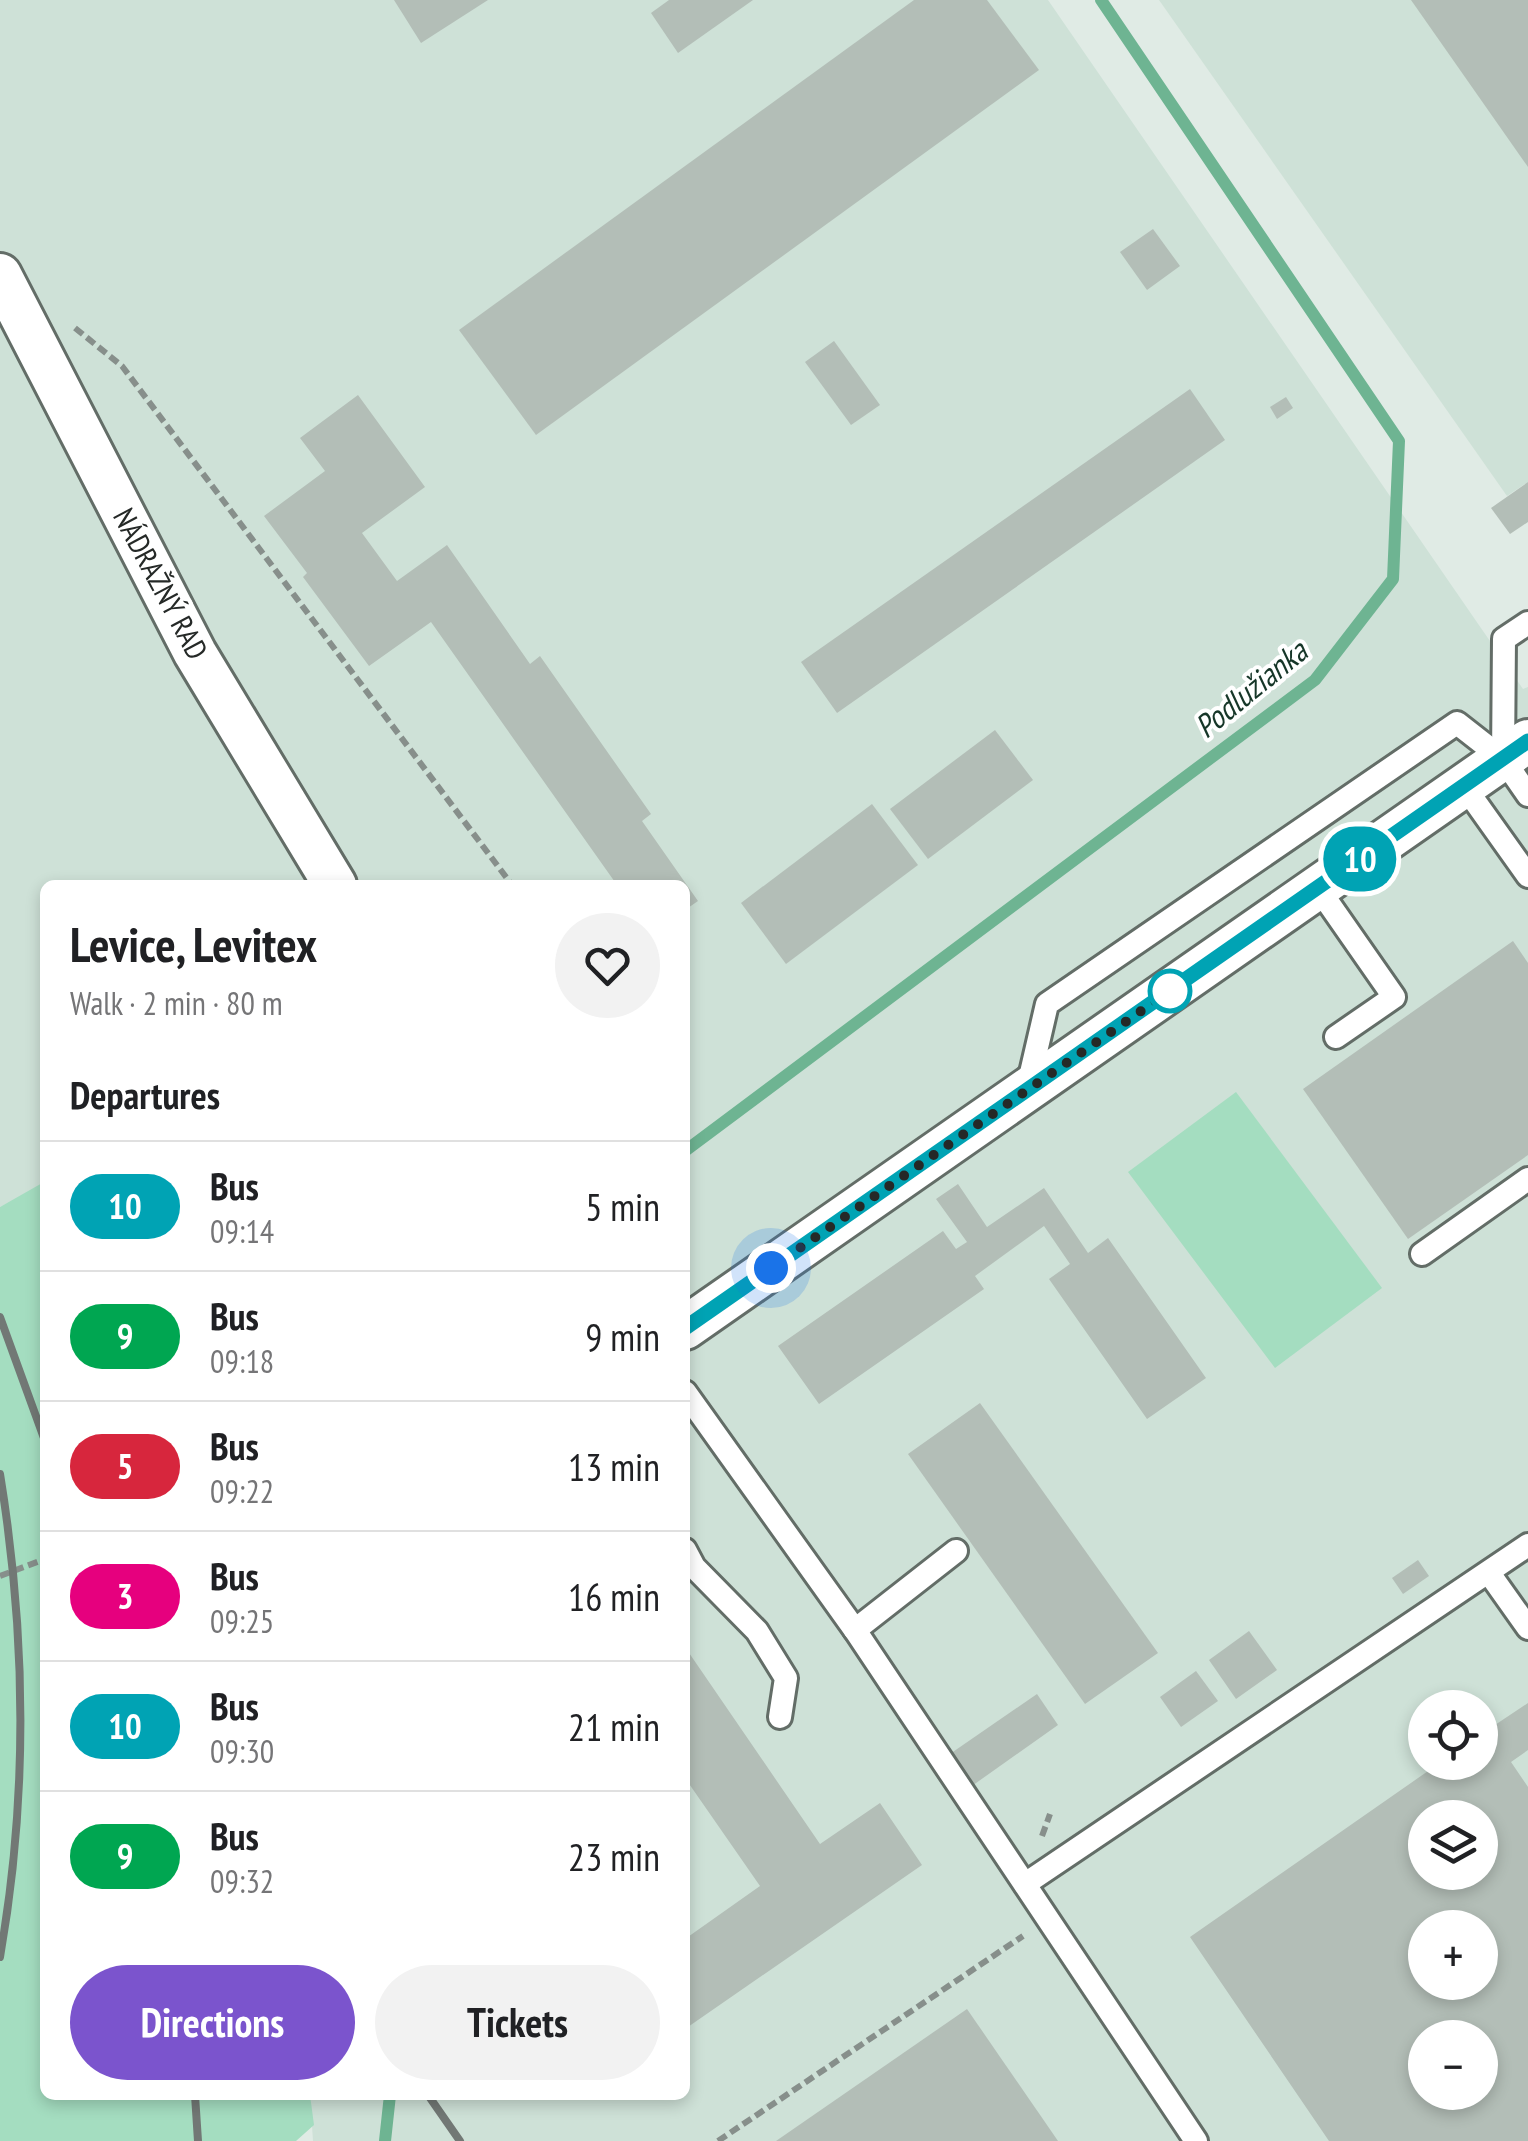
<!DOCTYPE html>
<html lang="en">
<head>
<meta charset="utf-8">
<style>
	:root { --surface:#fff; --page:#f2f2f2; --text:#202124; --muted:#757577; --line:#e0e0e0; --accent:#7b54cd }
	body { margin:0; font-family:"PT Sans Narrow",sans-serif; background:var(--page); color:var(--text); height:100vh; display:flex; flex-direction:column; font-size:38px; white-space:nowrap }
	* { box-sizing:border-box; margin:0 }
	p { font-size:32px; color:var(--muted) }
	.icon { flex:none; width:55px; height:55px; fill:none; stroke:currentColor; stroke-width:2; stroke-linecap:round; stroke-linejoin:round }
	.map { position:relative; flex:1; overflow:hidden }
	.side { position:absolute; left:40px; top:880px; width:650px; height:1220px; display:flex; flex-direction:column; background:var(--surface); border-radius:15px; box-shadow:0 5px 15px #0003 }
	.side>* { flex:none }
	.badge { padding:0 20px; border-radius:32px; font-size:35px; line-height:65px }
	.tools { position:absolute; left:1408px; top:1690px; display:grid; gap:20px }
	.tools a { display:grid; place-items:center; width:90px; height:90px; border-radius:50%; background:var(--surface); box-shadow:0 5px 15px #0003; font-size:50px }
	.you { position:absolute; width:50px; height:50px; margin:-25px; border:8px solid #fff; border-radius:50%; background:#1a73e8; box-shadow:0 0 0 15px #1a73e833 }
	.map>.badge { position:absolute; translate:-50% -50%; box-shadow:0 0 0 5px #fff }
	h2 { padding:0 30px; font-size:38px; line-height:90px }
	.round { display:grid; place-items:center; flex:none; width:105px; height:105px; border-radius:52px; background:var(--page) }
	.overview { display:flex; align-items:center; justify-content:space-between; height:170px; padding:0 30px }
	h1 { font-size:48px; font-weight:800; line-height:75px }
	.cta { display:flex; gap:20px; margin-top:auto; padding:20px 30px }
	.cta a { flex:1; height:115px; border-radius:60px; background:var(--accent); color:#fff; font-size:40px; font-weight:800; line-height:115px; text-align:center }
	.cta a+a { background:var(--page); color:var(--text) }
	ul { padding:0; list-style:none }
	li { display:flex; align-items:center; gap:30px; height:130px; padding:0 30px; border-top:2px solid var(--line) }
	li div { flex:1 }
	li b { display:block; font-size:38px }
	li em { font-style:normal }
	li .badge { min-width:110px; font-weight:700; text-align:center }
	.map>svg:first-child { display:block }
</style>
</head>
<body>
<div class="map">
<svg width="1528" height="2141" viewBox="0 0 1528 2141">
	<rect width="100%" height="100%" fill="#e0ebe5"/>
	<g fill="#cee1d7" fill-rule="evenodd">
		<path d="M0,0H1048L1523,689L1528,687V2141H313L310,2095H685V885H45V1185L0,1207ZM1425,1708H1480V1762H1425ZM1425,1818H1480V1872H1425ZM1425,1928H1480V1982H1425ZM1425,2038H1480V2092H1425Z"/>
		<path d="M1159,0H1528V482L1507,496Z"/>
	</g>
	<g fill="#a4ddc0">
		<path d="M1236,1092L1382,1288L1275,1368L1128,1172Z"/>
		<path d="M44,1182L45,2095H310L314,2125L296,2141H0V1207Z"/>
	</g>
	<g fill="none" stroke-linecap="round" stroke-linejoin="round">
		<g stroke="#6eb492" stroke-width="12">
			<path d="M685,1151L1315,680L1393,579L1399,441L1101,0"/>
			<path d="M385,2141L390,2095"/>
		</g>
	</g>
	<g fill="#b3beb7" fill-rule="evenodd">
		<path d="M394,0H488L421,43Z"/>
		<path d="M669,0H753L678,53L651,13Z"/>
		<path d="M914,0H987L1039,70L536,435L459,330Z"/>
		<path d="M1411,0H1528V167Z"/>
		<path d="M1153,229L1180,266L1147,290L1120,252Z"/>
		<path d="M834,341L880,405L851,425L805,362Z"/>
		<path d="M1190,389L1225,440L837,713L801,662Z"/>
		<path d="M358,395L425,487L362,533L397,581L447,545L530,664L540,656L651,814L642,821L698,901L685,910V885H617L431,622L369,666L303,577L307,573L264,516L325,471L300,438Z"/>
		<path d="M1286,397L1293,408L1277,419L1270,407Z"/>
		<path d="M1528,482V522L1510,534L1491,508Z"/>
		<path d="M995,730L1033,780L928,859L890,809Z"/>
		<path d="M872,804L918,865L786,964L741,903Z"/>
		<path d="M1513,941L1528,963V1155L1408,1239L1303,1089Z"/>
		<path d="M958,1184L987,1227L1044,1188L1088,1253L1108,1238L1206,1378L1147,1419L1049,1279L1070,1264L1044,1226L975,1276L984,1289L819,1404L778,1346L943,1231L956,1249L967,1242L936,1199Z"/>
		<path d="M980,1403L1158,1653L1085,1704L908,1454Z"/>
		<path d="M1418,1560L1429,1576L1403,1594L1392,1578Z"/>
		<path d="M1249,1631L1277,1670L1236,1699L1209,1660Z"/>
		<path d="M685,1647L820,1844L880,1803L922,1865L685,2029V1939L760,1886L685,1778Z"/>
		<path d="M1196,1671L1218,1701L1181,1727L1160,1697Z"/>
		<path d="M1037,1694L1058,1725L969,1788L947,1756Z"/>
		<path d="M1528,1703V1750L1511,1762L1528,1787V2141H1329L1190,1937L1441,1762H1480V1735ZM1425,1818H1480V1872H1425ZM1425,1928H1480V1982H1425ZM1425,2038H1480V2092H1425Z"/>
		<path d="M967,2009L1058,2141H776Z"/>
	</g>
	<g fill="none" stroke-linecap="round" stroke-linejoin="round">
		<defs>
			<g id="lane">
				<path d="M1503,759L1504,639L1528,623"/>
				<path d="M1464,786L1528,876"/>
				<path d="M1318,888L1394,997L1336,1037"/>
				<path d="M1028,1086L1047,1004L1457,723L1503,759L1528,795"/>
				<path d="M1422,1254L1528,1179"/>
				<path d="M685,1392L855,1630L1196,2141"/>
				<path d="M685,1550L694,1567L757,1631L786,1678L780,1717"/>
				<path d="M1489,1573L1528,1628"/>
				<path d="M855,1630L956,1551"/>
				<path d="M1025,1884L1528,1545"/>
			</g>
			<g id="street">
				<path d="M0,275L195,653L335,885"/>
				<path d="M685,1328L1528,741"/>
			</g>
		</defs>
		<use href="#lane" stroke="#636d67" stroke-width="28"/>
		<use href="#street" stroke="#636d67" stroke-width="48"/>
		<g stroke="#878f8b" stroke-width="6" stroke-dasharray="10 5" stroke-linecap="butt">
			<path d="M75,328L122,366L512,885"/>
			<path d="M0,1576L45,1559"/>
			<path d="M1042,1836L1050,1814"/>
			<path d="M718,2141L1023,1936"/>
		</g>
		<use href="#lane" stroke="#fff" stroke-width="22"/>
		<use href="#street" stroke="#fff" stroke-width="42"/>
		<g stroke="#727875" stroke-width="8">
			<path d="M0,1317L45,1441"/>
			<path d="M0,1474C26,1634 28,1798 0,1957"/>
			<path d="M195,2095L198,2141"/>
			<path d="M428,2095L460,2141"/>
		</g>
	</g>
	<g fill="none" stroke-linecap="round" stroke-linejoin="round">
		<defs>
			<path id="line" d="M685,1328L1528,741"/>
		</defs>
		<use href="#line" stroke="#fff" stroke-width="22"/>
		<use href="#line" stroke="#00a3b4" stroke-width="15"/>
		<path stroke="#252927" stroke-width="10" stroke-dasharray="0 18" d="M771,1268L1170,991"/>
	</g>
	<circle fill="#fff" stroke="#00a3b4" stroke-width="5" cx="1170" cy="991" r="20"/>
	<g text-anchor="middle" stroke-width="8" stroke-linejoin="round" paint-order="stroke">
		<g font-size="30" fill="#252927" stroke="#fff">
			<text transform="translate(160 584) rotate(62)" y="10">NÁDRAŽNÝ RAD</text>
		</g>
		<g font-size="32" font-style="italic" fill="#163628" stroke="#fff">
			<text transform="translate(1251 689) rotate(-39)" y="11">Podlužianka</text>
		</g>
	</g>
</svg>
<div class="tools">
<a><svg class="icon" aria-label="locate" viewBox="0 0 24 24"><circle cx="12" cy="12" r="6"/><path d="M12 2v4M12 18v4M2 12h4M18 12h4"/></svg></a>
<a><svg class="icon" aria-label="layers" viewBox="0 0 24 24"><path d="M12 4l9 5-9 5-9-5zM3 14l9 5 9-5"/></svg></a>
<a>+</a>
<a>−</a>
</div>
<div class="you" style="left:771px;top:1268px"></div>
<b class="badge" style="left:1360px;top:859px;background:#00a3b4;color:#fff">10</b>
<section class="side">
<div class="overview"><div><h1>Levice, Levitex</h1><p>Walk · 2 min · 80 m</p></div><a class="round"><svg class="icon" aria-label="heart" viewBox="0 0 24 24"><path d="M12 20l-8-8c-3-5 5-10 8-4 3-6 11-1 8 4z"/></svg></a></div>
<h2>Departures</h2>
<ul>
<li><span class="badge" style="background:#00a3b4;color:#fff">10</span><div><b>Bus</b><p>09:14</p></div><em>5 min</em></li>
<li><span class="badge" style="background:#00a651;color:#fff">9</span><div><b>Bus</b><p>09:18</p></div><em>9 min</em></li>
<li><span class="badge" style="background:#d7263d;color:#fff">5</span><div><b>Bus</b><p>09:22</p></div><em>13 min</em></li>
<li><span class="badge" style="background:#e6007e;color:#fff">3</span><div><b>Bus</b><p>09:25</p></div><em>16 min</em></li>
<li><span class="badge" style="background:#00a3b4;color:#fff">10</span><div><b>Bus</b><p>09:30</p></div><em>21 min</em></li>
<li><span class="badge" style="background:#00a651;color:#fff">9</span><div><b>Bus</b><p>09:32</p></div><em>23 min</em></li>
</ul>
<div class="cta"><a>Directions</a><a>Tickets</a></div>
</section>
</div>
</body>
</html>
